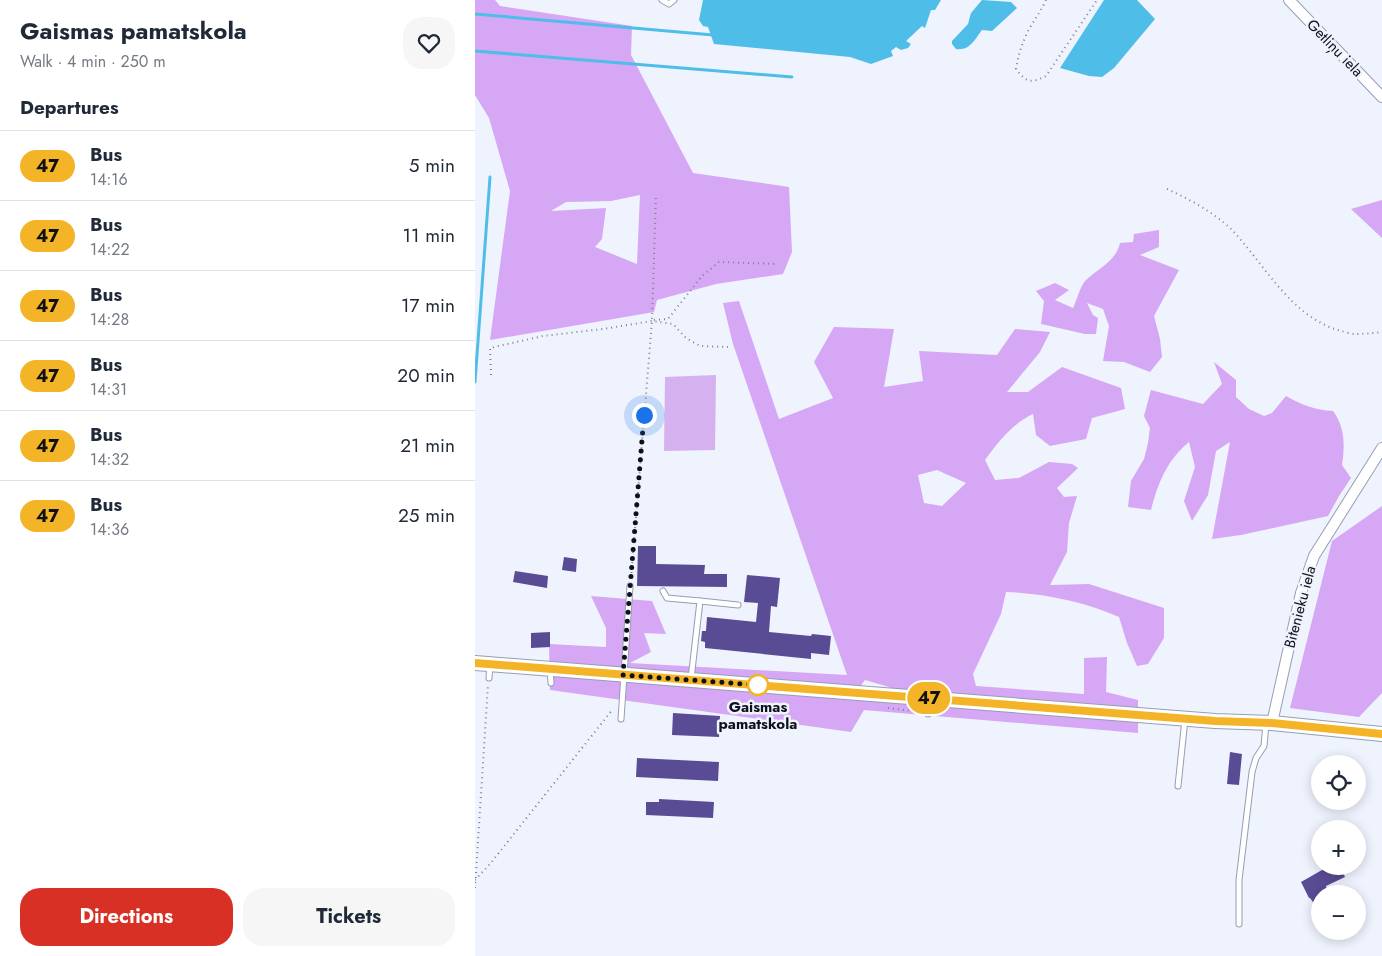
<!DOCTYPE html>
<html lang="en">
<head>
<meta charset="utf-8">
<style>
	:root { --surface:#fff; --page:#f6f6f7; --text:#1f2937; --muted:#747a83; --line:#e0e1e3; --accent:#d93025 }
	body { margin:0; font-family:Jost,sans-serif; background:var(--page); color:var(--text); height:100vh; display:flex; flex-direction:column; font-size:19px; white-space:nowrap }
	* { box-sizing:border-box; margin:0 }
	p { font-size:16px; color:var(--muted) }
	.icon { flex:none; width:28px; height:28px; fill:none; stroke:currentColor; stroke-width:2; stroke-linecap:round; stroke-linejoin:round }
	.map { position:relative; flex:1; overflow:hidden }
	.sheet { display:flex; flex-direction:column; background:var(--surface); width:475px }
	.sheet>* { flex:none }
	.badge { padding:0 10px; border-radius:16px; font-size:18px; line-height:32px }
	.fabs { position:absolute; left:836px; top:755px; display:grid; gap:10px }
	.fabs a { display:grid; place-items:center; width:55px; height:55px; border-radius:50%; background:var(--surface); box-shadow:0 2px 12px #0003; font-size:25px }
	.you { position:absolute; width:25px; height:25px; margin:-12px; border:4px solid #fff; border-radius:50%; background:#1a73e8; box-shadow:0 0 0 8px #1a73e833 }
	.map>.badge { position:absolute; translate:-50% -50%; box-shadow:0 0 0 2px #fff }
	h2 { padding:0 20px; font-size:19px; line-height:45px }
	.round { display:grid; place-items:center; flex:none; width:52px; height:52px; border-radius:20px; background:var(--page) }
	.head { display:flex; align-items:center; justify-content:space-between; height:85px; padding:0 20px }
	h1 { font-size:24px; font-weight:700; line-height:38px }
	.cta { display:flex; gap:10px; margin-top:auto; padding:10px 20px }
	.cta a { flex:1; height:58px; border-radius:20px; background:var(--accent); color:#fff; font-size:20px; font-weight:700; line-height:58px; text-align:center }
	.cta a+a { background:var(--page); color:var(--text) }
	ul { padding:0; list-style:none }
	li { display:flex; align-items:center; gap:15px; height:70px; padding:0 20px; border-top:1px solid var(--line) }
	li div { flex:1 }
	li b { display:block; font-size:19px }
	li em { font-style:normal }
	li .badge { min-width:55px; font-weight:700; text-align:center }
	main { display:flex; flex:1; min-height:0 }
	.map>svg:first-child { display:block }
</style>
</head>
<body>
<main>
<section class="sheet">
<div class="head"><div><h1>Gaismas pamatskola</h1><p>Walk · 4 min · 250 m</p></div><a class="round"><svg class="icon" aria-label="heart" viewBox="0 0 24 24"><path d="M12 20l-8-8c-3-5 5-10 8-4 3-6 11-1 8 4z"/></svg></a></div>
<h2>Departures</h2>
<ul>
<li><span class="badge" style="background:#f4b427;color:#111">47</span><div><b>Bus</b><p>14:16</p></div><em>5 min</em></li>
<li><span class="badge" style="background:#f4b427;color:#111">47</span><div><b>Bus</b><p>14:22</p></div><em>11 min</em></li>
<li><span class="badge" style="background:#f4b427;color:#111">47</span><div><b>Bus</b><p>14:28</p></div><em>17 min</em></li>
<li><span class="badge" style="background:#f4b427;color:#111">47</span><div><b>Bus</b><p>14:31</p></div><em>20 min</em></li>
<li><span class="badge" style="background:#f4b427;color:#111">47</span><div><b>Bus</b><p>14:32</p></div><em>21 min</em></li>
<li><span class="badge" style="background:#f4b427;color:#111">47</span><div><b>Bus</b><p>14:36</p></div><em>25 min</em></li>
</ul>
<div class="cta"><a>Directions</a><a>Tickets</a></div>
</section>
<div class="map">
<svg width="907" height="956" viewBox="0 0 907 956">
	<rect width="100%" height="100%" fill="#eff3fd"/>
	<path fill="#d6b1f0" d="M241,375L240,450L189,451L190,377Z"/>
	<g fill="#d5a7f4" fill-rule="evenodd">
		<path d="M0,0H20L25,6L157,26L156,55L218,173L314,187L317,252L308,274L241,284L182,300L179,312L15,340L35,191L14,118L0,95ZM165,195L162,264L120,247L127,239L131,208L76,211L91,202L136,201Z"/>
		<path d="M907,200V238L876,209Z"/>
		<path d="M684,230V247L665,255L704,270L679,316L685,339L687,357L675,372L649,362L628,361L634,326L628,309L612,303L618,315L623,318L621,334H610L566,324L569,301L561,291L580,283L594,290L580,300L598,308C602,300 605,286 611,280C624,268 641,261 645,243L658,242L659,234Z"/>
		<path d="M264,301L304,419L358,398L339,362L359,327L419,329L409,387L448,381L444,351L522,355L540,329L575,332L565,352L532,392H553L587,367L646,388L650,409L617,418L611,439L575,446L561,435L558,414C537,424 524,441 510,460L520,480L544,478L574,462L597,464L603,468L582,488L589,497L602,496L594,523L592,552L575,585L614,584L689,608V638L673,664L662,666L652,643L644,617C611,602 567,593 531,592L526,614L498,674L501,686L609,694V658L632,657L631,692L663,700V733L389,710L376,732L75,690L74,644L131,647V628L116,596L177,601L191,634L169,633L176,652L155,663L372,675L258,344L248,303ZM462,470L491,483L467,506L449,503L443,475ZM390,680L414,687L419,700L379,695Z"/>
		<path d="M739,362L761,380V397L774,409L789,416L797,413L811,396C827,405 840,410 858,411C870,427 870,446 867,465L876,478L864,496L853,516L766,535L737,539L755,442L741,451L733,495L717,521L709,501L720,467L714,442C692,460 683,483 676,510L653,507L656,481L669,459L673,443L675,428L669,416L676,390L728,404L747,384Z"/>
		<path d="M907,506V693L884,717L815,708L857,541Z"/>
	</g>
	<g fill="#4ebde8">
		<path d="M228,0H466L460,10H456L450,28L447,26L431,41L436,44L433,48L426,50L421,47L416,51L418,56L396,64L375,57L239,44L233,27L228,26L224,20Z"/>
		<path d="M507,0L536,2L542,8L517,31L507,30C500,39 495,51 481,49L477,44V41L493,24L496,13Z"/>
		<path d="M629,0H662L680,19L639,68L627,77L614,76L585,68Z"/>
	</g>
	<g fill="none" stroke-linecap="round" stroke-linejoin="round">
		<g stroke="#4ebde8" stroke-width="3">
			<path d="M0,14L238,35"/>
			<path d="M0,51L317,77"/>
			<path d="M0,382L15,177"/>
		</g>
	</g>
	<g fill="#5a4b95">
		<path d="M163,546H181V564L230,565L229,574H252V587L162,586Z"/>
		<path d="M89,557L102,559L101,572L87,570Z"/>
		<path d="M40,571L73,576L72,588L38,582Z"/>
		<path d="M272,575L305,578L302,607L296,606L294,632L336,636L337,634L356,636L354,655L336,653V659L230,648V642L226,641L227,631H231L232,617L281,622L283,603L269,602Z"/>
		<path d="M75,632V647L56,648V633Z"/>
		<path d="M198,713L245,716L244,737L197,735Z"/>
		<path d="M755,752L767,754L764,785L752,784Z"/>
		<path d="M162,758L244,762L243,781L161,777Z"/>
		<path d="M184,799L239,802L238,818L171,815V802H184Z"/>
		<path d="M854,866H865L870,877L851,886L852,890L845,893V912L835,898H834L826,882Z"/>
	</g>
	<g fill="none" stroke-linecap="round" stroke-linejoin="round">
		<defs>
			<g id="lane">
				<path d="M187,0L194,4L199,0"/>
				<path d="M188,591L192,598L225,601L216,679"/>
				<path d="M225,601L263,605"/>
				<path d="M75,671L76,683"/>
				<path d="M14,678L15,664"/>
				<path d="M453,714L454,699"/>
				<path d="M146,719L155,586"/>
				<path d="M703,786L710,719"/>
				<path d="M764,924V880L777,772L781,758L789,746L791,723"/>
			</g>
			<g id="street">
				<path d="M814,0L907,97"/>
				<path d="M797,723L826,593L839,556L907,448"/>
			</g>
			<path id="secondary" d="M0,663L740,721L797,723L907,734"/>
		</defs>
		<use href="#lane" stroke="#959eb4" stroke-width="7"/>
		<use href="#street" stroke="#959eb4" stroke-width="12"/>
		<use href="#secondary" stroke="#959eb4" stroke-width="16"/>
		<g stroke="#7f828b" stroke-width="2" stroke-dasharray="1 4" stroke-linecap="butt">
			<path d="M571,0C566,11 559,20 553,31C547,44 543,55 541,69C551,82 555,84 571,76L622,0"/>
			<path d="M692,189C714,199 738,212 756,229C790,264 815,317 866,331C870,332 876,334 880,334C889,334 898,333 907,332"/>
			<path d="M179,320L193,319L227,276L244,262L302,264"/>
			<path d="M16,375L15,348L68,336L128,329L177,321L198,324L211,338L225,346L253,347"/>
			<path d="M156,578L177,321L181,194"/>
			<path d="M413,708L445,712"/>
			<path d="M0,880L15,864L138,709"/>
			<path d="M0,888L13,685"/>
		</g>
		<use href="#lane" stroke="#fff" stroke-width="5"/>
		<use href="#street" stroke="#fff" stroke-width="10"/>
		<use href="#secondary" stroke="#fff" stroke-width="14"/>
	</g>
	<g fill="none" stroke-linecap="round" stroke-linejoin="round">
		<defs>
			<path id="line" d="M0,663L740,721L797,723L907,734"/>
		</defs>
		<use href="#line" stroke="#fff" stroke-width="11"/>
		<use href="#line" stroke="#f4b427" stroke-width="8"/>
		<path stroke="#0e1119" stroke-width="5" stroke-dasharray="0 9" d="M169,415L148,675L283,685"/>
	</g>
	<circle fill="#fff" stroke="#f4b427" stroke-width="2.5" cx="283" cy="685" r="10"/>
	<g text-anchor="middle" stroke-width="5" stroke-linejoin="round" paint-order="stroke">
		<g font-size="15" fill="#0e1119" stroke="#eff3fd">
			<text transform="translate(860 48) rotate(46)" y="5">Getliņu iela</text>
			<text transform="translate(825 607) rotate(-75)" y="5">Bitenieku iela</text>
		</g>
		<g font-size="15" font-weight="bold" fill="#0e1119" stroke="#eff3fd">
			<text x="283" y="712">Gaismas<tspan x="283" dy="17">pamatskola</tspan></text>
		</g>
	</g>
</svg>
<div class="fabs">
<a><svg class="icon" aria-label="locate" viewBox="0 0 24 24"><circle cx="12" cy="12" r="6"/><path d="M12 2v4M12 18v4M2 12h4M18 12h4"/></svg></a>
<a>+</a>
<a>−</a>
</div>
<div class="you" style="left:169px;top:415px"></div>
<b class="badge" style="left:454px;top:698px;background:#f4b427;color:#111">47</b>
</div>
</main>
</body>
</html>
